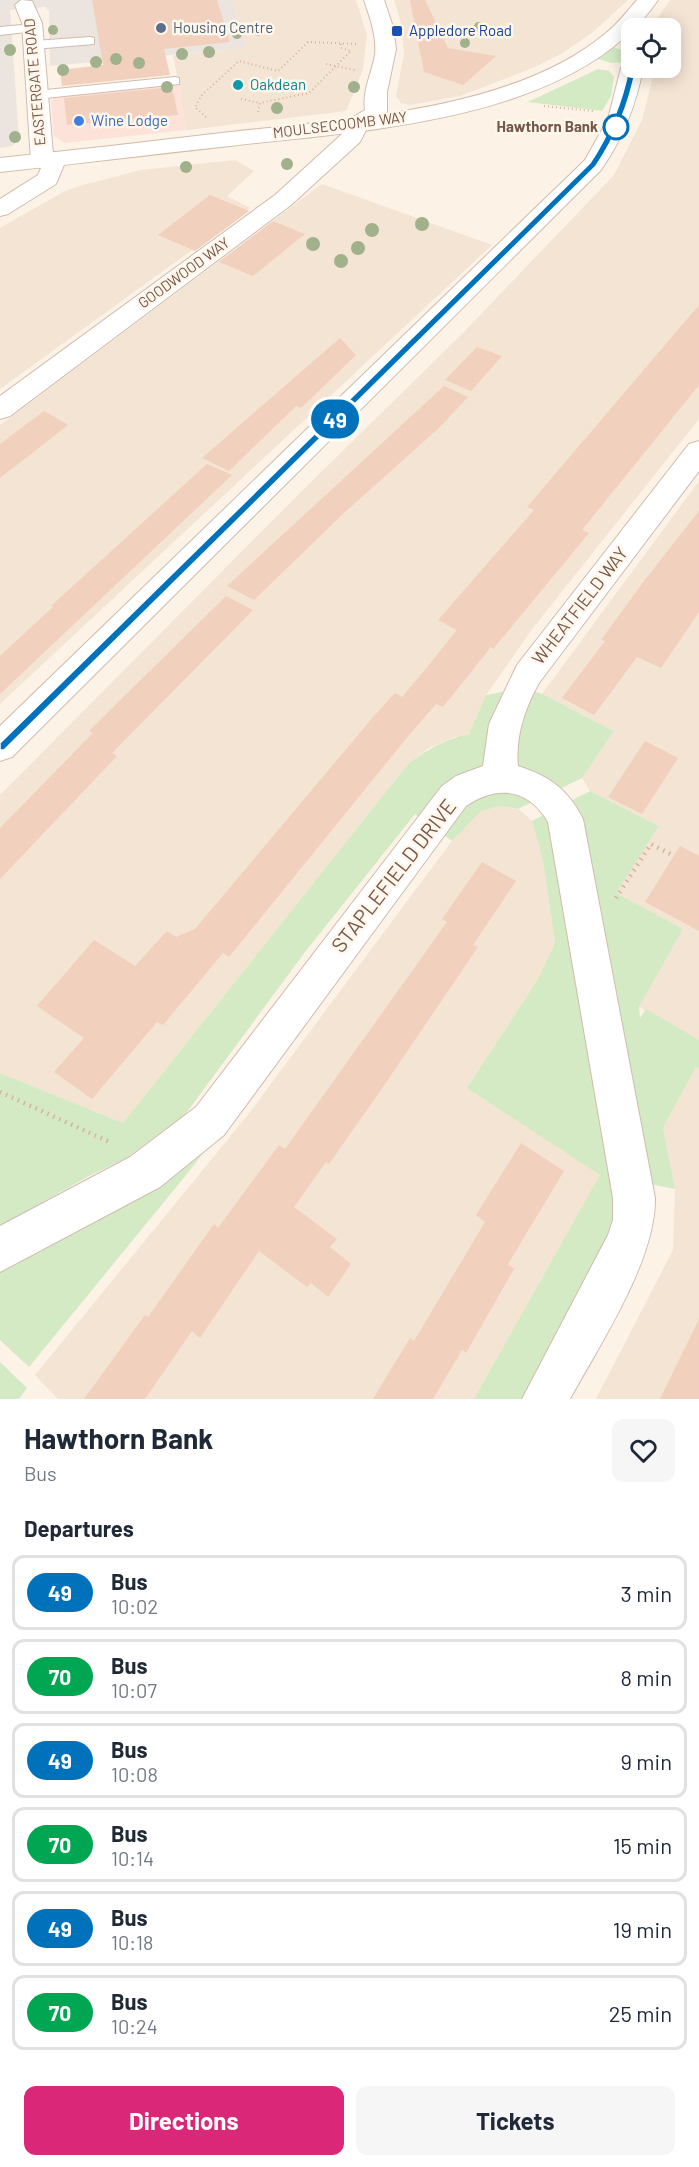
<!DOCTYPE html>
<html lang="en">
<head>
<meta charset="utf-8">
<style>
	:root { --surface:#fff; --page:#f6f6f7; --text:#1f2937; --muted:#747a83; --line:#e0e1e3; --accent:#db2777 }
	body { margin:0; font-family:Barlow,sans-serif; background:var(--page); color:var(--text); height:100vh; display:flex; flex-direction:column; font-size:22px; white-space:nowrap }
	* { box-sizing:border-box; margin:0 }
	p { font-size:20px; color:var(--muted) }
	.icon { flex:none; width:33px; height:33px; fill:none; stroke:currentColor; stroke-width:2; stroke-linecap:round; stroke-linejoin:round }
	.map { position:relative; height:1399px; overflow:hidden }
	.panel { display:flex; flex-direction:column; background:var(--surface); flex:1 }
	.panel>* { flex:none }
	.badge { padding:0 12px; border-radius:20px; font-size:21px; line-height:39px }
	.tools { position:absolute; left:621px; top:18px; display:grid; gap:12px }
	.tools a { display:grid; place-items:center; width:60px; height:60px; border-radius:12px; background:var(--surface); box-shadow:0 3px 15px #0003; font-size:30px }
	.map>.badge { position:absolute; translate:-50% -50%; box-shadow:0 0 0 3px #fff }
	h2 { padding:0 24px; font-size:22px; line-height:54px }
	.round { display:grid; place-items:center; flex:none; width:63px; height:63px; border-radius:12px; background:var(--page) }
	.head { display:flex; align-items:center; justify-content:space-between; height:102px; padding:0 24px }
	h1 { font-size:28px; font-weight:700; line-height:45px }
	.cta { display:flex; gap:12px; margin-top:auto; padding:12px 24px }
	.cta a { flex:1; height:69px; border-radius:12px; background:var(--accent); color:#fff; font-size:24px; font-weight:700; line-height:69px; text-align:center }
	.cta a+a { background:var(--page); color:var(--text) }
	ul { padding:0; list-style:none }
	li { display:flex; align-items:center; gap:18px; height:75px; margin:0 12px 9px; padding:0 12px; border:3px solid var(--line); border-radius:12px }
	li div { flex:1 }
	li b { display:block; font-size:22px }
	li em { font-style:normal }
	li .badge { min-width:66px; font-weight:700; text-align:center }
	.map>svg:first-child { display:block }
</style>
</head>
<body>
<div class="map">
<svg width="699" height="1399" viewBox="0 0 699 1399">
	<rect width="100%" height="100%" fill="#fcf2e5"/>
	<g fill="#f4e4d4">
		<path d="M232,0H356L367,35L363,69L346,111L187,130L173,55L247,48Z"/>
		<path d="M394,0H628L593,32L561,54L535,67L460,96L410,105L401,103L396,96L404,54L402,26Z"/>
		<path d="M670,0H699V419L533,628L486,695L469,734L454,737L429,748L408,764L123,1123L0,1073V795L305,488L462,334L614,175L642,120L652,81L653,68H670V28H655L657,19Z"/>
		<path d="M235,160L254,171L227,196L250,208L0,389V228L65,191L83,185L141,170Z"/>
		<path d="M322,184L492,245L0,704V425Z"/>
		<path d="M699,481V1040L639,1007L683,929L615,893L659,826L590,791L582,778L614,731L542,694Z"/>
		<path d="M500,806L520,810L532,821L543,861L555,943L538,979L467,1088L601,1174L474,1399H58L35,1375L247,1116L452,841L480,811Z"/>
		<path d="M696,1067L699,1068V1399H596L673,1250L675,1189L663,1128Z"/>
	</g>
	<path fill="#fce2d9" d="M180,84L187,130L64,143L54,136L51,102L55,96Z"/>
	<path fill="#ece5df" d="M0,0H232L247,48L50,66L49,11L45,7L10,10L19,139L12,146L0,148Z"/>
	<g fill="#d4eac4">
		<path d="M612,47L622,50L626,62L612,63L598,59L597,55Z"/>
		<path d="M598,69L609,71L614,77L611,96L602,111L528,102Z"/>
		<path d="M524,688L542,694L614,731L582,778L518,809L500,806L481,811L452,841L415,814L305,952L184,1116L128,1157L87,1177L0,1226V1073L123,1123L408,764C428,749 445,739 469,734L486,695Z"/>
		<path d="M590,791L659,826L616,893L683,929L639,1007L640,1018L646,1009L699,1040V1068L696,1067L663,1128L675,1189L620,1178L624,1216L525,1399H474L600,1175L467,1088L538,979L555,943L543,861L532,821Z"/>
		<path d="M217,1133L195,1164L29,1367L0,1340V1268Z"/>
		<path d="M0,1362L27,1388L19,1399H0Z"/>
	</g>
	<g fill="#f1d0bd">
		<path d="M92,0H217L230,42L164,49L170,75L62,86L60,70L103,65Z"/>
		<path d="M410,0H425L448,48L496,56L463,85L424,72Z"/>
		<path d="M172,87L178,115L67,125L64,98Z"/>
		<path d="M210,195L249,211L195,251L158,235Z"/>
		<path d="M273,221L305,234L253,276L219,262Z"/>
		<path d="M699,305V385L582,530L589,533L493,649L491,647L443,707L436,704L409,735L229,957L223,953L163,1025L157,1022L92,1099L54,1072L84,1038L37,1006L94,940L135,966L167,931L176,937L195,929L374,716L395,693L402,697L428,666L457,630L438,620L534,510L527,507Z"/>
		<path d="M340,338L356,355L301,408L296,406L229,471L202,458Z"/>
		<path d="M477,347L502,356L471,391L445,380Z"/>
		<path d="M444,386L468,397L441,426L345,512L254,600L227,586Z"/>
		<path d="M44,411L68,425L0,478V444Z"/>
		<path d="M207,464L232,475L0,694V656L53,607L51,606Z"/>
		<path d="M699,511V612L661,668L637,657L594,715L562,698L605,641L601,640L641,585Z"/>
		<path d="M226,596L253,610L112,753L117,756L0,879V828L93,733L89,731Z"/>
		<path d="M645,741L678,758L642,814L608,797Z"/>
		<path d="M680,846L699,856V931L645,902Z"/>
		<path d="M482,862L516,881L473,945L478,947L385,1084L329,1164L326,1162L294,1207L337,1239L330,1247L351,1264L328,1297L311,1283L307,1287L259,1251L200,1338L192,1331L145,1399H84L145,1315L148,1317L214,1224L218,1228L279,1145L285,1149L447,922L442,919Z"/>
		<path d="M521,1143L564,1171L508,1264L514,1269L466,1353L462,1350L433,1399H373L410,1338L414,1341L485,1222L476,1215Z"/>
		<path d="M699,1319V1399H660Z"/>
	</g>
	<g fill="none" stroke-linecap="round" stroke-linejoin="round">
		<defs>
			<g id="lane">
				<path d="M32,24L36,25V31L0,35V27Z"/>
				<path d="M90,37L94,38V44L34,49L28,45L34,41Z"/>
				<path d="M175,77L179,78V84L36,99L30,95L36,91Z"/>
			</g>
			<g id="street">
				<path d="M21,0L32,1L42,23L53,154L63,155L66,160L56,184L8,214L0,216V199L38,175L41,168L34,166L31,161L22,23L15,5Z"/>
				<path d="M364,0H384L393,27L396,49L387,92V112L384,117L367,128L360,142L291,205L10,416L0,419V396L275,195L342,134L350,119L365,110C362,91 372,73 375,55C377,36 370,18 364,0Z"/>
				<path d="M632,62V68H643C636,106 623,138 601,170L12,757L0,761V726L585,160L608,119L621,68L625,64Z"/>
				<path d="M699,441V471L539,683C525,708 515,737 518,766C549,776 568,789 583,819L655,1198C656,1260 600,1344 570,1399H522L608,1235L613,1220V1198L548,822C528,788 497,785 466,806L224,1135L160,1187L0,1272V1226L130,1157L196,1107L442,786L456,776L483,766L489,724L517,665L689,444Z"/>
			</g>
			<path id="secondary" d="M637,0H658C574,122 365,130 230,146C153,154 77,164 0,172V158C77,150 153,141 230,132C345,119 514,111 606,33C618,24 627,11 637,0Z"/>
		</defs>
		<use href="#lane" stroke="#d0bcae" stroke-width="2"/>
		<use href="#street" stroke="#d0bcae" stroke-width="2"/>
		<use href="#secondary" stroke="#d3bcac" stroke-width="2"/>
		<g stroke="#d6b3a0" stroke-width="2" stroke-dasharray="1 3" stroke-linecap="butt">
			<path d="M326,64L355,70"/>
			<path d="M241,99L260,103"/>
			<path d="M544,106L593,111"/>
			<path d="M258,112L260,103L309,93L351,51L341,48V43"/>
			<path d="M206,117L195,107L202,95L239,61L278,71L308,42L359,44"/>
		</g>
		<g stroke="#d6b3a0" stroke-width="4.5" stroke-dasharray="1.5 5" stroke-linecap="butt">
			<path d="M616,898L651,844L674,856"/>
			<path d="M0,1092L112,1143"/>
		</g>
		<use href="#lane" fill="#fff" fill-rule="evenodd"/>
		<use href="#street" fill="#fff" fill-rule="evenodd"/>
		<use href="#secondary" fill="#fff" fill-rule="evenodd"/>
	</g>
	<g fill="#a0b18b">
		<circle cx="479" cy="27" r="5"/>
		<circle cx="53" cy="30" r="5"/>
		<circle cx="258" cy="31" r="5"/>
		<circle cx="237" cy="34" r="5"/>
		<circle cx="465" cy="43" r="5"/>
		<circle cx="10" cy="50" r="6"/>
		<circle cx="209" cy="52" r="6"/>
		<circle cx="182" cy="54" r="6"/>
		<circle cx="116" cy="59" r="6"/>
		<circle cx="96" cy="62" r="6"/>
		<circle cx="139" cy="63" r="6"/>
		<circle cx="63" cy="70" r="6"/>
		<circle cx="167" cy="87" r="6"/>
		<circle cx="354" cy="87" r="6"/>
		<circle cx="277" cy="108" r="6"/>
		<circle cx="15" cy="137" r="6"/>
		<circle cx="287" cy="164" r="6"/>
		<circle cx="186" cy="167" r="6"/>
		<circle cx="422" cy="224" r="7"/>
		<circle cx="372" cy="230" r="7"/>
		<circle cx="313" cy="244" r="7"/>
		<circle cx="358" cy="248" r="7"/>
		<circle cx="341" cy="261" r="7"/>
	</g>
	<path fill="#0072bc" stroke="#fff" stroke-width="1.5" d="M632,65L636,68C629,105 617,135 596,166L4,750H0V743L590,163C610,133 622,103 629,68Z"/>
	<circle fill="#5c6f8a" stroke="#fff7eb" stroke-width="2" cx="161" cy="28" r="6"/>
	<rect fill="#1a4fb4" stroke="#fff7eb" stroke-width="2" x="391" y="25" width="12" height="12" rx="3"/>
	<circle fill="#0f9aa8" stroke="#fff7eb" stroke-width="2" cx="238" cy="85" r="6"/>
	<circle fill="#3f7fe0" stroke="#fff7eb" stroke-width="2" cx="79" cy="121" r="6"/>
	<circle fill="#fff" stroke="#0072bc" stroke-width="3" cx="616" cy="127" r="12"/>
	<g text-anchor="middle" stroke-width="5" stroke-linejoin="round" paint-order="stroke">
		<g font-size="15" fill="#4e5e75" stroke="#fff7eb" text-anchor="start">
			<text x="173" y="33">Housing Centre</text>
		</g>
		<g font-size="15" fill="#164399" stroke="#fff7eb" text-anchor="start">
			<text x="409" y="36">Appledore Road</text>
		</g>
		<g font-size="15" fill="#75584a" stroke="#fff7eb">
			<text transform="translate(35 82) rotate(-95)" y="5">EASTERGATE ROAD</text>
			<text transform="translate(340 125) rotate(-7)" y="5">MOULSECOOMB WAY</text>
			<text transform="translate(184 273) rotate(-36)" y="5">GOODWOOD WAY</text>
		</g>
		<g font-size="15" fill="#0d838f" stroke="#fff7eb" text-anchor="start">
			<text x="250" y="90">Oakdean</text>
		</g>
		<g font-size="15" fill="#366cbe" stroke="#fff7eb" text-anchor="start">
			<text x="91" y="126">Wine Lodge</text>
		</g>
		<g font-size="15" font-weight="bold" fill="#75584a" stroke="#fff7eb" text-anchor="end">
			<text x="598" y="132">Hawthorn Bank</text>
		</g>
		<g font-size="18" fill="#75584a" stroke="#fff7eb">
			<text transform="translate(580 606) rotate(-52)" y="6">WHEATFIELD WAY</text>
		</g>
		<g font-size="21" fill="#75584a" stroke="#fff7eb">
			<text transform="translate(394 876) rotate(-52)" y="7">STAPLEFIELD DRIVE</text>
		</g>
	</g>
</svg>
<div class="tools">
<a><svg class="icon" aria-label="locate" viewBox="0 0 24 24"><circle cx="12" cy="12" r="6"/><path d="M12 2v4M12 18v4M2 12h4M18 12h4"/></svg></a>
</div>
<b class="badge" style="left:335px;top:419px;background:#0072bc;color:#fff">49</b>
</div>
<section class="panel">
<div class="head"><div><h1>Hawthorn Bank</h1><p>Bus</p></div><a class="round"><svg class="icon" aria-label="heart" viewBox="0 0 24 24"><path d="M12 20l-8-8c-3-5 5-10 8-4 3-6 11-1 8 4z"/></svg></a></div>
<h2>Departures</h2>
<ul>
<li><span class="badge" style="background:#0072bc;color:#fff">49</span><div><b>Bus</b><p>10:02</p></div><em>3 min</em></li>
<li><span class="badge" style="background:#00a651;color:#fff">70</span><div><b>Bus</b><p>10:07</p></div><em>8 min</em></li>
<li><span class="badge" style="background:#0072bc;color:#fff">49</span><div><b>Bus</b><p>10:08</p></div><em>9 min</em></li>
<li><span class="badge" style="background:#00a651;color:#fff">70</span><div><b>Bus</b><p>10:14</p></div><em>15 min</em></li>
<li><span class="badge" style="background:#0072bc;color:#fff">49</span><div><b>Bus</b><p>10:18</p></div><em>19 min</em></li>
<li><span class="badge" style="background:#00a651;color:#fff">70</span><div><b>Bus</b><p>10:24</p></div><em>25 min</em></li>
</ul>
<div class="cta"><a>Directions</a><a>Tickets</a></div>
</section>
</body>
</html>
